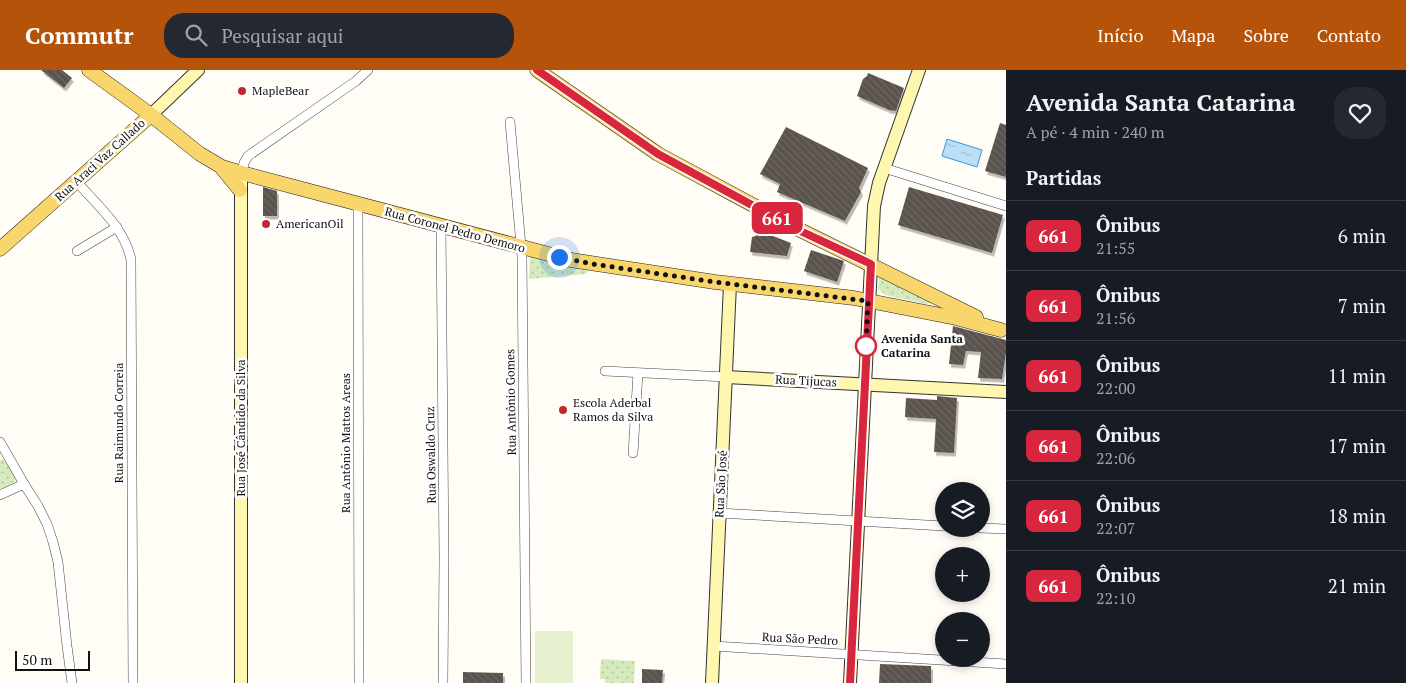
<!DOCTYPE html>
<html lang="pt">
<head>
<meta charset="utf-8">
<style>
	:root { --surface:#171b24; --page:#242831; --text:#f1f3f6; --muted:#9ea1a6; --line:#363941; --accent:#b45309 }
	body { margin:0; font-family:"PT Serif",serif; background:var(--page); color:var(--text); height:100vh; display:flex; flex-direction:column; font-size:19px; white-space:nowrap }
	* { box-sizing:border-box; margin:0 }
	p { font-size:16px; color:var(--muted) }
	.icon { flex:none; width:28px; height:28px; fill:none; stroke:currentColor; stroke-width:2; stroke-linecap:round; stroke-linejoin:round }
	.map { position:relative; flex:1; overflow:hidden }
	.sheet { display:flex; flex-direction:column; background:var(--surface); width:400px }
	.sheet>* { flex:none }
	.badge { padding:0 10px; border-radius:8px; font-size:18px; line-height:32px }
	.tools { position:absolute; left:935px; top:412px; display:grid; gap:10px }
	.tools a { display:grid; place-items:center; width:55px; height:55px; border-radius:50%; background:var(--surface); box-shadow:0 2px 8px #0003; font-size:25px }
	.scale { position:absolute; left:15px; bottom:12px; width:75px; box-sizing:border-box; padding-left:5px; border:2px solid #111; border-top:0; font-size:14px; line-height:18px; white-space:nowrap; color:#111; -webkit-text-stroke:4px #fff; paint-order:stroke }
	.you { position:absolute; width:25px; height:25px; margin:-12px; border:4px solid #fff; border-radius:50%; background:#1a73e8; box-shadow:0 0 0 8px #1a73e833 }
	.map>.badge { position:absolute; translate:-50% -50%; box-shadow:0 0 0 2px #fff }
	h2 { padding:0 20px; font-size:19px; line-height:45px }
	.round { display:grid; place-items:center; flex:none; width:52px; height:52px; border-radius:20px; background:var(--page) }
	.head { display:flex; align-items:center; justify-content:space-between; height:85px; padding:0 20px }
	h1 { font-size:24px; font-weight:700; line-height:38px }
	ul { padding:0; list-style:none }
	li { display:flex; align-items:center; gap:15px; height:70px; padding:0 20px; border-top:1px solid var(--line) }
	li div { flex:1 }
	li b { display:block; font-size:19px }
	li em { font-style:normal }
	li .badge { min-width:55px; font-weight:700; text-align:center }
	header { display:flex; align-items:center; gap:30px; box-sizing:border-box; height:70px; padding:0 25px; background:var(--accent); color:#fff }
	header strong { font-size:24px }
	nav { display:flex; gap:28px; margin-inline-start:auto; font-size:18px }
	.search { width:350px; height:45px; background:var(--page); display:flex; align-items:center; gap:12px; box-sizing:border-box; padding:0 18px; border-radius:20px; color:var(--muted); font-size:19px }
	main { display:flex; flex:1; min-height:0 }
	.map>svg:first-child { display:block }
</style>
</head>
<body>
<header>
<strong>Commutr</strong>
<div class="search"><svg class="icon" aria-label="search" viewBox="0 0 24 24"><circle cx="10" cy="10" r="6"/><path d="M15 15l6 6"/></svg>Pesquisar aqui</div>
<nav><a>Início</a><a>Mapa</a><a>Sobre</a><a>Contato</a></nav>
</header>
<main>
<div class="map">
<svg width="1006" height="613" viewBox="0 0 1006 613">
	<defs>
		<pattern id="green-dots" width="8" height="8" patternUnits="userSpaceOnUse" patternTransform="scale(1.25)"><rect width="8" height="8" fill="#d5ebbd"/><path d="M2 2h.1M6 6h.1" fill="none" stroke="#b6c8a1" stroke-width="1.8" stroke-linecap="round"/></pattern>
		<pattern id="water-ripples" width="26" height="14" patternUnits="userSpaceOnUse" patternTransform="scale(1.25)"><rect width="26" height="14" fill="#b9e0f7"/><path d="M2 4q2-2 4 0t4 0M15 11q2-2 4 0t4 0" fill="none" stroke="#9ebfd3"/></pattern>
		<pattern id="building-back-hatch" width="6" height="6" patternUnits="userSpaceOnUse" patternTransform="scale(1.25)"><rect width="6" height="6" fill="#5a524d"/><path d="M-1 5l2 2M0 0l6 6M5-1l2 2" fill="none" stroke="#6d6662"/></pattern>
		<filter id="shadow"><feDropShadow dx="2" dy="3.5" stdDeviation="0" flood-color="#0004"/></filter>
	</defs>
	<rect width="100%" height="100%" fill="#fffdf5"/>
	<g fill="url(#green-dots)">
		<path d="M530,186L587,198L588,201L586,204L529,209Z"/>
		<path d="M882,205L932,229L930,233L926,234L885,225L878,219L879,208Z"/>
		<path d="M3,389L16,407C15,415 6,417 0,419V390Z"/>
		<path d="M601,589L635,591L634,613H605V609H600Z"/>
	</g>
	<rect fill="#e6f2cf" x="535" y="561" width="38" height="52"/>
	<path fill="url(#water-ripples)" stroke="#3f96cf" d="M947,69L982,80L977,97L942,86Z"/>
	<g fill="url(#building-back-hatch)" filter="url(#shadow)">
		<path d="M41,0H62L72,8L64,18Z"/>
		<path d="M868,3L904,18L896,41L889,40L857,26L863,9L867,6Z"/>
		<path d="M1000,53L1006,55V107L985,101Z"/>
		<path d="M786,57L868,98L859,118L861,122L845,151L777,122L780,114L760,104Z"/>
		<path d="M263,117L277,121V146H263Z"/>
		<path d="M909,117L1003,145L992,183L898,155Z"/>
		<path d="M758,160L791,173L787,186L750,182L752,167L756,166Z"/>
		<path d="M811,180L844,191L837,212L804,201Z"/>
		<path d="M953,256L1006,270V283L1002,309L978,308L981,282L966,281L963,295L949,294Z"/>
		<path d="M937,326L957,328L954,383L934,382L936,349L905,347L906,328L937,330Z"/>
		<path d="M880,594L931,596V613H879Z"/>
		<path d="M642,599L663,600L662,613H642Z"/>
		<path d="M463,602L503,603V613H463Z"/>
	</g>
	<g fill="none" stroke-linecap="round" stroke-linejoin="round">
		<defs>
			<g id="street">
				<path d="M510,52L522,187L526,613"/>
				<path d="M884,98L1006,136"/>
				<path d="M242,103L244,93L248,86L356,11L368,0"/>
				<path d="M76,111C97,135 125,158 131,190L133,613"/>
				<path d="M358,134L359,613"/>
				<path d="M441,156L444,487L443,613"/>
				<path d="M77,181L117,157"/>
				<path d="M605,301L726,307"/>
				<path d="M0,372L24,414L38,436L47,454L53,472L58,492L67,576L72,613"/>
				<path d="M633,383L638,303"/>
				<path d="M0,425L24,414"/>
				<path d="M719,443L944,456"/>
				<path d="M981,458L1006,459"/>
				<path d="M713,576L1006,594"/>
			</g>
			<g id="secondary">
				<path d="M151,45L198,0"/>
				<path d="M241,110V613"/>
				<path d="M726,307L1006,322"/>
				<path d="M712,613L730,214"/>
				<path d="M850,613L874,136L879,113L919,0"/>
			</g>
			<g id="primary">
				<path d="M89,0L151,45L200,84L222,97L242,103L571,190L715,212L854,228L956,248L1001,260"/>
				<path d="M537,0L658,84L794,157L976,247"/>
				<path d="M222,98L240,120"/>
				<path d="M0,179L151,45"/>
			</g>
		</defs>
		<use href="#street" stroke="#444" stroke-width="10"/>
		<use href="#secondary" stroke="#333" stroke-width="14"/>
		<use href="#primary" stroke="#222" stroke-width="15"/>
		<use href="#street" stroke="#fff" stroke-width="9"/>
		<use href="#secondary" stroke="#fff6b0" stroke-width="12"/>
		<use href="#primary" stroke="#f9d66b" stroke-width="14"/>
	</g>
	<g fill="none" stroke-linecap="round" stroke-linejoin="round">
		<defs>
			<path id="line" d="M537,0L658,84L794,158L871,194L850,613"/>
		</defs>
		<use href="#line" stroke="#fff" stroke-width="11"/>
		<use href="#line" stroke="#d7263d" stroke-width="8"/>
		<path stroke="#111" stroke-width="5" stroke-dasharray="0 9" d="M559,187L593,194L715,212L868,231L866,276"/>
	</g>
	<g fill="#c4262e" stroke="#fff" stroke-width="2">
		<circle cx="242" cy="21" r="5"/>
		<circle cx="266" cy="154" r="5"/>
		<circle cx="563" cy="340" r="5"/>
	</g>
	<circle fill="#fff" stroke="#d7263d" stroke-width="2.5" cx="866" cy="276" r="10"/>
	<g text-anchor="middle" stroke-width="5" stroke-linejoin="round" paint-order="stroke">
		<g font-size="12" fill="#111" stroke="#fff" text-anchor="start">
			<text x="252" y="25">MapleBear</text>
			<text x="276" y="158">AmericanOil</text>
			<text x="573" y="337">Escola Aderbal<tspan x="573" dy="14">Ramos da Silva</tspan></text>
		</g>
		<g font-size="12" fill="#111" stroke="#fff">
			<text transform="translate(100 90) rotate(-42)" y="4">Rua Araci Vaz Callado</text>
			<text transform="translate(455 160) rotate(15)" y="4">Rua Coronel Pedro Demoro</text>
			<text transform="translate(806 311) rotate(3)" y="4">Rua Tijucas</text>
			<text transform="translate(511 332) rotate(-91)" y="4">Rua Antônio Gomes</text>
			<text transform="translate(119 353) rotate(-90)" y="4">Rua Raimundo Correia</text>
			<text transform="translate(241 358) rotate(-90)" y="4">Rua José Cândido da Silva</text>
			<text transform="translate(346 373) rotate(-90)" y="4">Rua Antônio Mattos Areas</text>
			<text transform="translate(431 385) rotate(-91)" y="4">Rua Oswaldo Cruz</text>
			<text transform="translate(721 414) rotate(-87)" y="4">Rua São José</text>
			<text transform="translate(800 569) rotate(3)" y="4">Rua São Pedro</text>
		</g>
		<g font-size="12" font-weight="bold" fill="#111" stroke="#fff" text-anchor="start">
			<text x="881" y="273">Avenida Santa<tspan x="881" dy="14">Catarina</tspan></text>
		</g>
	</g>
</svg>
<div class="tools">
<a><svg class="icon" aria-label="layers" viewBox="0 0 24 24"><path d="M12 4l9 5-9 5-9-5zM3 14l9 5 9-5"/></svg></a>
<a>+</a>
<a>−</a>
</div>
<div class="scale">50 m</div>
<div class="you" style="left:559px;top:187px"></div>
<b class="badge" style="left:777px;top:148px;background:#d7263d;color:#fff">661</b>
</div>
<section class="sheet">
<div class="head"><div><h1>Avenida Santa Catarina</h1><p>A pé · 4 min · 240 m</p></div><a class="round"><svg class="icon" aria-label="heart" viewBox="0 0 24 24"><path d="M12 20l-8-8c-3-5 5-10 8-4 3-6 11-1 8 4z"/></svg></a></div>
<h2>Partidas</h2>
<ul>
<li><span class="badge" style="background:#d7263d;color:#fff">661</span><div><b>Ônibus</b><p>21:55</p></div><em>6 min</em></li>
<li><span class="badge" style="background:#d7263d;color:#fff">661</span><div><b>Ônibus</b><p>21:56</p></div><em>7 min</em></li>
<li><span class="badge" style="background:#d7263d;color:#fff">661</span><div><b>Ônibus</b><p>22:00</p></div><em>11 min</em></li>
<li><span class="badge" style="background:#d7263d;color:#fff">661</span><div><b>Ônibus</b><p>22:06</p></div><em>17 min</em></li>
<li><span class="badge" style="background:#d7263d;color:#fff">661</span><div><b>Ônibus</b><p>22:07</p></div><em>18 min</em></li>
<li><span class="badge" style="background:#d7263d;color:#fff">661</span><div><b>Ônibus</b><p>22:10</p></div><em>21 min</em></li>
</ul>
</section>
</main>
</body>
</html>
